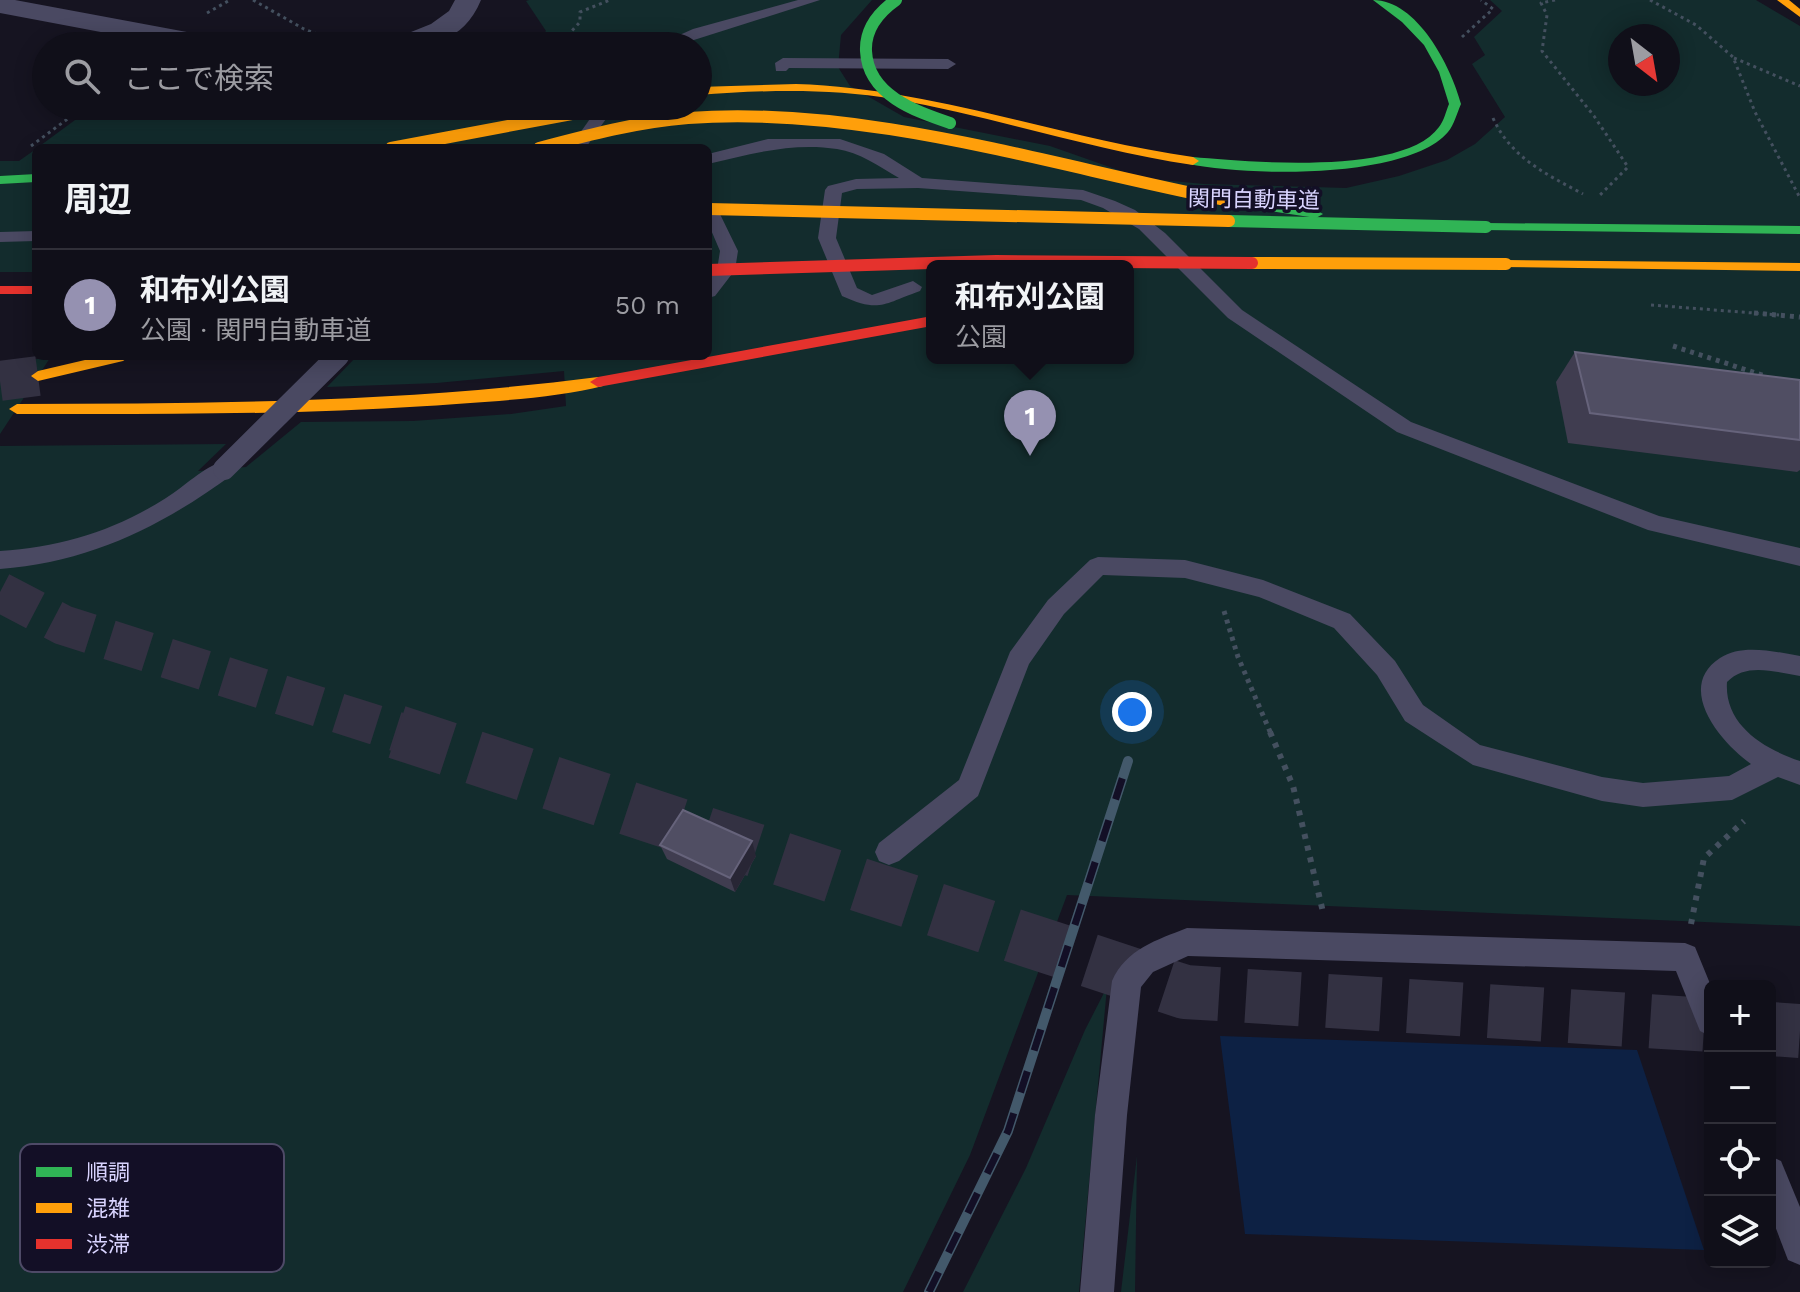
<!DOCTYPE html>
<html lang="ja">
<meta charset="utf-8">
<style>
body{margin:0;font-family:"Work Sans","Noto Sans JP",sans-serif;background:#1e1d26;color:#f1f3f6}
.controls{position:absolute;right:24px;bottom:24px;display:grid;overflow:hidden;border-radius:12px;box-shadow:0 4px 20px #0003}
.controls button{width:72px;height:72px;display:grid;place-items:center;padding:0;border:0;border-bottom:2px solid #302f38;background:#100f19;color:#f1f3f6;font:40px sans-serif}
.compass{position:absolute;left:1608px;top:24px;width:72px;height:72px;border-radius:50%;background:#100f19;box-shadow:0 4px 20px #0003;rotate:149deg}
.you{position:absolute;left:1132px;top:712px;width:28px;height:28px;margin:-20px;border:6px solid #fff;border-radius:50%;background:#1a73e8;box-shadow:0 0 0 12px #1a73e833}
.badge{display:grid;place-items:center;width:52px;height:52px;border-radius:50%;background:#9591b1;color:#fff;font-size:26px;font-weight:700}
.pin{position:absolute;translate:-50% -66px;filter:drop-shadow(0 2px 4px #0008)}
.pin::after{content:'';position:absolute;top:42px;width:28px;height:24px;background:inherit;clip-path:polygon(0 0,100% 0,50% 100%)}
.popup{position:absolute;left:926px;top:260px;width:208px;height:104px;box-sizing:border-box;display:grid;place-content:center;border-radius:12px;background:#100f19;filter:drop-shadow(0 2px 6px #0005);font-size:26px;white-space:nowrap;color:#9c9ca2}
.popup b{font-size:30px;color:#f1f3f6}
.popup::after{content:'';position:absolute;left:50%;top:100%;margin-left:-16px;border:16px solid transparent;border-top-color:#100f19}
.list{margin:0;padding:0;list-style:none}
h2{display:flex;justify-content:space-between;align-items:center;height:104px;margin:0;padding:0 32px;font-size:34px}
h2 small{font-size:26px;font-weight:400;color:#9c9ca2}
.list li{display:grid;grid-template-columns:52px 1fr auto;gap:24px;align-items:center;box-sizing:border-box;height:112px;padding:0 32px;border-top:2px solid #302f38}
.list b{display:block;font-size:30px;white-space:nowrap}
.list p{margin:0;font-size:26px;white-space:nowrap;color:#9c9ca2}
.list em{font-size:26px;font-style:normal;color:#9c9ca2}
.icon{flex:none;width:44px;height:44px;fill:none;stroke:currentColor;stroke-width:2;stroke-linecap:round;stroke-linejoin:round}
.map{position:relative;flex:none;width:1800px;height:1292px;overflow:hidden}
.search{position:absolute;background:#100f19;box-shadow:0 4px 20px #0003;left:32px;top:32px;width:680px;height:88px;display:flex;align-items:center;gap:20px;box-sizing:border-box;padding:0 28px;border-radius:44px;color:#9c9ca2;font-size:30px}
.panel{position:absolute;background:#100f19;box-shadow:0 4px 20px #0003;left:32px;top:144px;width:680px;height:216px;border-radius:12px}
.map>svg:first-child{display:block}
.green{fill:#132c2d;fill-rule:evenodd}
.water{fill:#0d2144}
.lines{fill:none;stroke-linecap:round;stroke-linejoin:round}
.highway-tunnel-far1{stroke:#333142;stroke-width:40;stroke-dasharray:40 20;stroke-linecap:butt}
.highway-tunnel{stroke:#333142;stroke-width:54;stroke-dasharray:54 27;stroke-linecap:butt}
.path-far2{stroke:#44505f;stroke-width:3;stroke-dasharray:3 4;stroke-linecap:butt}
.path-far1{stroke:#44505f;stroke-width:5;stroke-dasharray:4 5;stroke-linecap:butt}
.path{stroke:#44505f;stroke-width:6;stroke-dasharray:5 7;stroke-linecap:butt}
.lane{fill:#4a4962;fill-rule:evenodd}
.street{fill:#4a4962;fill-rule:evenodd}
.fast{fill:#30b455;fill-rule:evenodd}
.slow{fill:#ff9f0a;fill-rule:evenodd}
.jam{fill:#e5322d;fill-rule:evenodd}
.rail-casing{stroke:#43596b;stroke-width:10}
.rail{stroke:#130f26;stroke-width:7;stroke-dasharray:22;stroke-linecap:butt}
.lane-bridge{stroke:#4a4962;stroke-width:22}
.fast-bridge{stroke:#30b455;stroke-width:12}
.slow-bridge{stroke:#ff9f0a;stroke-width:12}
.jam-bridge{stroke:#e5322d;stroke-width:12}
.wall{fill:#403d50}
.shaded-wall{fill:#282635}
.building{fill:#504e63;stroke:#66637b;stroke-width:2}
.labels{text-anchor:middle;stroke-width:7;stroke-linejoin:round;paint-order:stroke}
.far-street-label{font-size:22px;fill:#d9d4ff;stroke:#130f26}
.key{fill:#130f26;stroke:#4e4a67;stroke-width:2}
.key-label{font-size:22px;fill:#d9d4ff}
</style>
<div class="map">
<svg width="1800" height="1292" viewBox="0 0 1800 1292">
<rect width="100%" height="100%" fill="#161421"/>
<g class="green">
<path d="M529,0H872L841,35L838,67L850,86L904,117L1050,146L1141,178L1204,184L1346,188L1399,176L1447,160L1475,144L1505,117L1472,64L1485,55L1474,37L1502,11L1490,0H1756L1800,26V926L1067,895L970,1155L903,1292H0V446L226,444L198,471L246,467L301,422L413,421L511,414L566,406L564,371L437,383L327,387L357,356H708V148H37L94,106H698V46H534L546,31L526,1ZM1620,36H1668V84H1620ZM932,266H1128V358H932Z"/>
<path d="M36,149V272H0V161H19Z"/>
<path d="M50,358L0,434V362Z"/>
<path d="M1107,987L1079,1292H963L1026,1168L1085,1030Z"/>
<path d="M1137,1156L1135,1292H1121Z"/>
</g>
<path class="water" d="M1220,1036L1637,1050L1704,1250L1245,1234Z"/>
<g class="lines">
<g class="highway-tunnel-far1">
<path d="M0,381L38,376"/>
<path d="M0,592L63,625L404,734"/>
</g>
<g class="highway-tunnel">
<path d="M397,732L1185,992L1710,1025"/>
<path d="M1770,1029L1800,1031"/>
</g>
<g class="path-far2">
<path d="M253,0L304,29L348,46"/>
<path d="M1555,0L1541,3L1547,15L1542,51L1594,116L1628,167L1600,195"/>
<path d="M1650,0L1696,25L1733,57L1755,112L1799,196"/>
<path d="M207,13L230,0"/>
<path d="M1462,37L1493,9L1481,0"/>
<path d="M558,46L580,22V12L610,0"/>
<path d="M1734,58L1800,86"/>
<path d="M1493,118C1511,158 1546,174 1583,194"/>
<path d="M31,146L85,106"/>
<path d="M1651,305L1779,315"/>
</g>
<g class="path-far1">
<path d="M1754,313L1800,317"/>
<path d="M1673,346L1765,376"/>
<path d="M1224,611L1238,657L1271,734"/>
</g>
<g class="path">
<path d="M1270,732L1293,786L1323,912"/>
<path d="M1691,924L1704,858L1744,821"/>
</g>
<g class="lane">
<path d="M798,0H820L675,46H655L693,29Z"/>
<path d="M783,58L948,59L956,64L948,69L789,68L786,71H776L775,63Z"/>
<path d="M599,106H615L587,146H575L573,143Z"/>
<path d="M768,139H840L884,154L922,178L1083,190L1115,201L1135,210L1165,233L1242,310L1411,422L1659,516L1800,548V566L1648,530L1397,432L1228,318L1139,229L1103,208L1081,200L918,188L857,189L842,193L836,238L857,288L872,295L913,281L922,287L920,291C883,304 880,313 842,296L818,238L825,190L828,186L856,179L899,178C880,167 859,152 837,149C793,142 750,154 708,164V154Z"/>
<path d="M708,203L717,208L738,251L735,270L715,296L708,298V281L717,270L720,251L708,223Z"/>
<path d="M36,231V241L0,242V232Z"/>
<path d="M224,461L232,463L235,469L232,475C160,527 90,562 0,569V551C61,547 114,531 166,498C184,487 203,467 224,461Z"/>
<path d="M1098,557L1185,560L1263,580L1350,614L1395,661L1423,705L1480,745L1602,777L1643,783L1729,776L1751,764C1722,744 1674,688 1720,658C1742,643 1776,652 1800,656V676C1775,672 1746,662 1727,682C1724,725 1764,749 1800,761V785L1778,777L1732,800L1643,807L1602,801L1473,765L1405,721L1377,675L1334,628L1259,597L1185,578L1103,575L1064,614L1029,664L978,796L899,861L889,865L879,861L875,852L879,843L959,780L1010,652L1048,600L1090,560Z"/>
<path d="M1187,928L1685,943L1695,947L1711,986L1710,1036L1700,1031L1676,971L1188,956L1153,972L1141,987L1127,1115L1114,1292H1080L1095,1115L1112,981C1126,949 1157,940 1187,928Z"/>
<path d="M1770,1156L1781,1161L1800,1207V1265L1788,1260L1770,1213Z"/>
</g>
<g class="street">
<path d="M0,0H15L219,38L229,40L233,46H175L0,13Z"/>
<path d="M455,0H481C463,44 428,46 387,46L391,40L431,24L449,11Z"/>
</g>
<g class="fast">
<path d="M1373,0C1417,0 1451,66 1461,104C1457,113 1454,125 1448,132C1407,180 1246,176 1189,164L1187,161L1193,157C1248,162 1404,176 1439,127C1444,121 1446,111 1449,104L1439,72L1424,45L1402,22Z"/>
<path d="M36,174V182L0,184V176Z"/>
<path d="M1224,196L1316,210L1323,214L1316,218L1219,203V197Z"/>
<path d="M1486,223L1800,226V234L1481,230V224Z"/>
</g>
<g class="slow">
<path d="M1777,0H1789L1800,9V17Z"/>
<path d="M796,84C932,88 1059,138 1193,157L1199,161L1193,165C1092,150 995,117 894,99C829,88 763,90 698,95V87Z"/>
<path d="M1506,260L1800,263V271L1501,267V261Z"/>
<path d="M102,356H130L123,361L38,381L31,376L38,371Z"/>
<path d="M598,377L603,378V386C553,399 480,402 427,406C290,415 154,414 17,414L9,409L17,404C212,404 405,402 598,377Z"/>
</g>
<g class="jam">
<rect x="0" y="286" width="36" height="8"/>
<path d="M932,316V326L598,387L590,382L598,377Z"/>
</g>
<defs>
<path id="rail" d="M929,1292L1008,1131L1128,761"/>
</defs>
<use href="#rail" class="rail-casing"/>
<use href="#rail" class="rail"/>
<path class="lane-bridge" d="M224,469L338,356"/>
<g class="fast-bridge">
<path d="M896,0C879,12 865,29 866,51C868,95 915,111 950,123"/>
<path d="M1229,221L1486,227"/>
</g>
<g class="slow-bridge">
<path d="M391,148L577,113"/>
<path d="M539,148C588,135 637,122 688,118C864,105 1049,165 1221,199"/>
<path d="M708,209L1229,221"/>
<path d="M1252,263L1506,264"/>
</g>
<path class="jam-bridge" d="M708,270L996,261L1252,263"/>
</g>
<g class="wall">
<path d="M1575,352L1800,380V470L1797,472L1568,443L1556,382Z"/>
<path d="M660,845L756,856L735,892L667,859Z"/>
</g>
<path class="shaded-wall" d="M752,841L756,856L735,892L730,878Z"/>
<g class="building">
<path d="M1575,352L1800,380V440L1590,413Z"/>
<path d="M683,810L752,841L730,878L660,845Z"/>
</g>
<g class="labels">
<g class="far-street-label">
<text transform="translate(1254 199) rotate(1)" y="8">関門自動車道</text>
</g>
</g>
<rect x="20" y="1144" width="264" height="128" rx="12" class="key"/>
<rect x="36" y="1167" width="36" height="10" fill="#30b455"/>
<rect x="36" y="1203" width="36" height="10" fill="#ff9f0a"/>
<rect x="36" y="1239" width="36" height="10" fill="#e5322d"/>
<g class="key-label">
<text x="86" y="1180">順調</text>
<text x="86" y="1216">混雑</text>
<text x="86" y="1252">渋滞</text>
</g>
</svg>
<div class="controls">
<button>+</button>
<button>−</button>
<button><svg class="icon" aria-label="locate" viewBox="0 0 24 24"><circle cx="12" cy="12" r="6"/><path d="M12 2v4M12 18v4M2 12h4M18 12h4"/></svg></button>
<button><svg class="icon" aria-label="layers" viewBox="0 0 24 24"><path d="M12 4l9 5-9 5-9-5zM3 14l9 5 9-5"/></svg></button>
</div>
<svg class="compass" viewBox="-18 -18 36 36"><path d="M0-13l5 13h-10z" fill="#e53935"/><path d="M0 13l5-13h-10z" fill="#9c9ca2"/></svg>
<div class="you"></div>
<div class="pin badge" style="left:1030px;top:456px">1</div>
<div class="popup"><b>和布刈公園</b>公園</div>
<div class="search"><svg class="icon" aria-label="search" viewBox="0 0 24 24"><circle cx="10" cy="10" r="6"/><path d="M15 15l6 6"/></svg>ここで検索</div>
<section class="panel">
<h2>周辺<small></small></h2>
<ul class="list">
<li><span class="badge">1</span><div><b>和布刈公園</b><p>公園 · 関門自動車道</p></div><em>50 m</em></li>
</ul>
</section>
</div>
